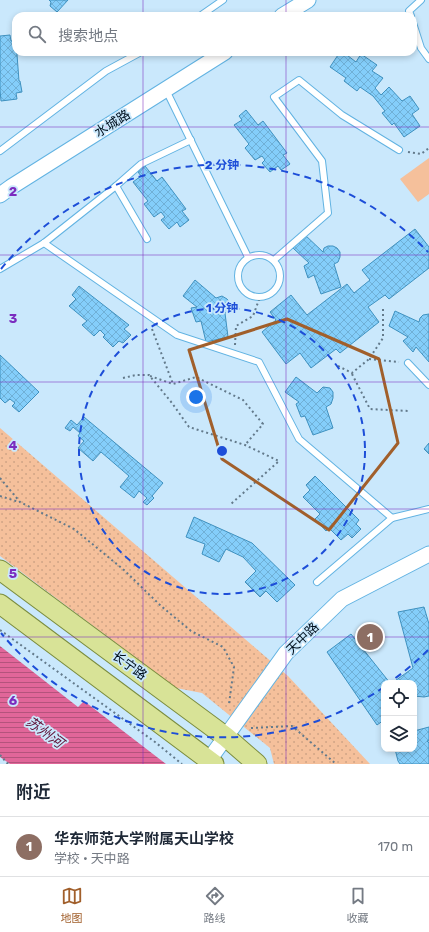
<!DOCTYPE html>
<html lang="zh">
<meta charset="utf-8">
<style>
body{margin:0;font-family:Rubik,"Noto Sans SC",sans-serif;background:#f2f2f3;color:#1f2937}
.controls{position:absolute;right:12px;bottom:12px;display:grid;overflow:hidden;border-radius:8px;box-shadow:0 2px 6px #0003}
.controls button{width:36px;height:36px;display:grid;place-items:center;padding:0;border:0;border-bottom:1px solid #e0e1e3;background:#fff;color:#1f2937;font:20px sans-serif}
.you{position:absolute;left:196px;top:397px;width:14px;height:14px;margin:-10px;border:3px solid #fff;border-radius:50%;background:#1a73e8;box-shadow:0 0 0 6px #1a73e833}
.badge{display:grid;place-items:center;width:26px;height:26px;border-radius:50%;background:#a15f2b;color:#fff;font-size:13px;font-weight:700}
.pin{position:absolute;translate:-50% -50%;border:2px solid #fff;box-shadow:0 1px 4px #0006}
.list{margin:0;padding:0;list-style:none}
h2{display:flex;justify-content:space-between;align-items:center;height:52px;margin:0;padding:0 16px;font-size:17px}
h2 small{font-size:13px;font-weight:400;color:#747a83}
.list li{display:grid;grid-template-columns:26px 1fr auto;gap:12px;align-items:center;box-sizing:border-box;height:60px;padding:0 16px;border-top:1px solid #e0e1e3}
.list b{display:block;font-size:15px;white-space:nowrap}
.list p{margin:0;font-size:13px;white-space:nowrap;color:#747a83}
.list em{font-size:13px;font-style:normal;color:#747a83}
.icon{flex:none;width:22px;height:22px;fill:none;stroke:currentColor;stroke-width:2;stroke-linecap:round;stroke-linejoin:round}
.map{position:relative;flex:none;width:429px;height:764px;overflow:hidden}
.search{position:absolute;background:#fff;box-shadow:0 2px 6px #0003;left:12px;right:12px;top:12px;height:44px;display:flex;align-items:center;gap:10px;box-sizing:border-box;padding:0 14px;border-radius:12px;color:#747a83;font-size:15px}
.sheet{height:112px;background:#fff}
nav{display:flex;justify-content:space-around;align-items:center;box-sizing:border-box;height:56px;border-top:1px solid #e0e1e3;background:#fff;font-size:11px;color:#747a83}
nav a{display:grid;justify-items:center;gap:2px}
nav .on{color:#a15f2b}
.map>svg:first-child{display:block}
.green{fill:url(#green-dots)}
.pitch{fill:#f5c09b}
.water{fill:url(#water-rules)}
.building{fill:url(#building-cross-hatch);stroke:#3f91bf}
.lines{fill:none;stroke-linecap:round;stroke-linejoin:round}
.service-casing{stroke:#62b3e2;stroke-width:8}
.tertiary-casing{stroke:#62b3e2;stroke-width:17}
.primary-casing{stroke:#7c8d3f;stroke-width:21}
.path{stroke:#637a8b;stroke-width:2;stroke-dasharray:2 3;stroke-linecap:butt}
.service{stroke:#fff;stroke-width:6}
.tertiary{stroke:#fff;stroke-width:15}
.primary{stroke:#d8e397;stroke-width:19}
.marked{fill:none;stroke:#a15f2b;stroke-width:3;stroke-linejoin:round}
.grid{fill:none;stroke:#7b2cbf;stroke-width:1;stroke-opacity:0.55}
.ring{fill:none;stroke:#1d4ed8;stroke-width:2;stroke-dasharray:7 5}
.labels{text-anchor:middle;stroke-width:3.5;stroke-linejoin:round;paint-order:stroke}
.street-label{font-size:13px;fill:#00101e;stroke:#cae8fc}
.water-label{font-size:14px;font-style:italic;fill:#611338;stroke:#cae8fc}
.grid-label{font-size:13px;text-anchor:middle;font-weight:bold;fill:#7b2cbf;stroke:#cae8fc;stroke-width:3.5;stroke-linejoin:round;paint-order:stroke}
.centre{fill:#1d4ed8;stroke:#cae8fc;stroke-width:2}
.ring-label{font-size:12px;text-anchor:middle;font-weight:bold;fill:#1d4ed8;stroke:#cae8fc;stroke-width:3.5;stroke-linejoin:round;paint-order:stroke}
</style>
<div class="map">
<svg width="429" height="764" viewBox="0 0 429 764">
<defs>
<pattern id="green-dots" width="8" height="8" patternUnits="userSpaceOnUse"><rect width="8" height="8" fill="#f5c09b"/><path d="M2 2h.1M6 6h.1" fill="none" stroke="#d0a485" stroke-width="1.8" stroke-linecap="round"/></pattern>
<pattern id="water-rules" width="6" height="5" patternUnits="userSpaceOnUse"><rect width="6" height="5" fill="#e16699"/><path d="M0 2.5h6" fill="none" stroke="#b4537c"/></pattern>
<pattern id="building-cross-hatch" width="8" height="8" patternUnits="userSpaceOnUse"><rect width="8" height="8" fill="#84cefa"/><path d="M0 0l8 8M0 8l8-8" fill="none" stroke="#70b0d6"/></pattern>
</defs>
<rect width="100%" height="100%" fill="#cae8fc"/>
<path class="green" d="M0,428L288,676L370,764H274L270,748L202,693L176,688L0,556Z"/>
<path class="pitch" d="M429,158V194L418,202L400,179Z"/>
<path class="water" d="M0,646L78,707L84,701L166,764H10L0,757Z"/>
<g class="building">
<path d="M49,0H68L57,12L50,6L51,2Z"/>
<path d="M10,35L11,41H16L19,81H20L22,92L16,93L17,99L1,101L0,90V36Z"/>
<path d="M340,52H343L356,62L361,54L377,65L372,71L383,78L375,88L381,95L389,87L402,101L410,96L419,109L412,114L420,126L404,137L394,123L392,125L382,113L385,111L373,96L360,87L357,91L344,81L346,78L330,67Z"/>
<path d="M246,110L258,125L263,121L287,153L283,155L290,164L281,170L278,166L270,172L262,163L265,160L262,156L255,160L245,148L249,144L234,125L242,120L239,116Z"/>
<path d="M145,166L157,181L162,177L186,209L182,211L189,220L180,227L177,222L169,229L161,220L165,217L161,212L154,217L144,204L148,201L133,182L141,176L138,172Z"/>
<path d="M415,229L429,247V268L389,299L385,295L368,307L379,322L340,353L336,349L311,368L300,353L286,364L262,332L276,320L270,312L291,295L307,315L347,284L354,293L370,280L362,270Z"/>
<path d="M304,234L323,252L324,248L328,246H333L337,248L340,252V257L338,262L334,264L341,287L321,294L314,275L308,278L304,266L309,263L293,248Z"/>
<path d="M195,280L216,298L222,296L227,299L230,303L229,309L225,313L228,337L206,342L201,321L196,322L191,308L197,307L183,296Z"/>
<path d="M79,286L129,325L124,329L131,335L123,343L119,341L113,347L103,337L105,335L100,330L94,336L82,325L87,321L69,306L76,299L72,295Z"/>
<path d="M395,311L419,322L420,318L423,315L429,314V362L416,347L413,352L403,341L408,337L389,326Z"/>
<path d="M0,355L39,392L19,412L12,406L15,403L10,399L5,403L0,398Z"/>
<path d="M296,377L317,393L323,387L330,388L333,392V398L331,404L326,407L333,428L313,435L305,416L301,417L296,404L299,402L285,392Z"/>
<path d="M84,417L163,483L152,496L154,498L147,505L143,502L147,498L139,491L134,498L120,487L129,476L101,452L93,461L78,448L84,441L78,436L80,433L73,427L70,431L65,428L71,420L77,425Z"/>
<path d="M429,443V454L424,449Z"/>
<path d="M315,476L359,520L356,524L361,529L352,538L348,534L341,540L329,528L326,531L315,519L320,514L303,497L310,490L306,485Z"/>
<path d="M194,517L252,543L295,585L277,602L266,591L260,597L245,582L256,571L243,557L226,549L219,562L202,554L205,544L186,537Z"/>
<path d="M424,607L429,624V696L424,697L414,696V683H392L413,668L398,612Z"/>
<path d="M351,634L390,683H384V720L377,725L327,652Z"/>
<path d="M429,727V741H427L429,743V764H400L398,761L395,749H414V731Z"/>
</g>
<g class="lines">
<defs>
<g id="service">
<path d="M200,16L223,0"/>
<path d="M411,16L409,11L421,0"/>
<path d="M413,23L421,48L429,59"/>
<path d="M166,90L248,257"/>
<path d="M0,151L106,71L141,52"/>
<path d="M116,186L147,239"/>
<path d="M44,243L177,335L259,362L299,439L392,518"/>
<circle cx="259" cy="276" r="21"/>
<path d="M274,260L328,213L322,161L274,97L299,80L342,115L399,150"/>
<path d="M0,269L44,243L116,186L141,164L191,140"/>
<path d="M408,363L429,385"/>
<path d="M317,582L392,518L429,509"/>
</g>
<g id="tertiary">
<path d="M282,16L308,0"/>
<path d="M0,195L11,187L225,52"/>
<path d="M209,760L286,653L342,599L429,554"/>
</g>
<g id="primary">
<path d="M0,570L226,737L257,764"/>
<path d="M0,604L214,764"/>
</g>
</defs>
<use href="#service" class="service-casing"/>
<use href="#tertiary" class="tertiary-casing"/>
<use href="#primary" class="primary-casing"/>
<g class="path">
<path d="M408,152L421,154L429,148"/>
<path d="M152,329L173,384"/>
<path d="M235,345L236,326L253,316L260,297"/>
<path d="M369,359L399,362"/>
<path d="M338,366L352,373L369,359L383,338V306"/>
<path d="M352,374L370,409L409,411"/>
<path d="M150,376L173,384L196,377L243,400L263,424L245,445"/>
<path d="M123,378L136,375H149L172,403L189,427L245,445L279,461L231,504"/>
<path d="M0,478L20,502L74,529L124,570L161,606L191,631L223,647L234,667L229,704"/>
<path d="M0,496L19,502"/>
<path d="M0,630L155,742L182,764"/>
<path d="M251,728L292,726L336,764"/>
<path d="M0,755L8,764"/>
</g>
<use href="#service" class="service"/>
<use href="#tertiary" class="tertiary"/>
<use href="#primary" class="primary"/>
</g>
<path class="marked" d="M287,319L379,359L398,443L329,530L222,459L189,350Z"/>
<path class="grid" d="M143,0V16M286,0V16M143,52V764M286,52V764M0,127H429M0,255H429M0,382H429M0,509H429M0,637H429"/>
<g class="ring">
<circle cx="222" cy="451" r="143"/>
<path d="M428 650A286 286 0 0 1 390 682M384 687A286 286 0 0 1 1 633M1 269A286 286 0 0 1 428 252"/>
</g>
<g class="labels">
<g class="street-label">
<text transform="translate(112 123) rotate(-32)" y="5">水城路</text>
<text transform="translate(302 638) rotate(-44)" y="5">天中路</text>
<text transform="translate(130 665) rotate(36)" y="5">长宁路</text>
</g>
<g class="water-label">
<text transform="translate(45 732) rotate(36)" y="5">苏州河</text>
</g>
</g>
<g class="grid-label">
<text x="13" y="196">2</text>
<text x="13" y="323">3</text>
<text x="13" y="450">4</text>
<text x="13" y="578">5</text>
<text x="13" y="705">6</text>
</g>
<circle cx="222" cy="451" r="6" class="centre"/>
<g class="ring-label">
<text x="222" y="169">2 分钟</text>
<text x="222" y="312">1 分钟</text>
</g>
</svg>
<div class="controls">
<button><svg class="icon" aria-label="locate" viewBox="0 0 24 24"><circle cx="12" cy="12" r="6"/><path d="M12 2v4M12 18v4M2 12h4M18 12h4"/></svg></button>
<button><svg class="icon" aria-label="layers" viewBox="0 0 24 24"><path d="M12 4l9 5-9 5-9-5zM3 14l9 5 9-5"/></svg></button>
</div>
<div class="you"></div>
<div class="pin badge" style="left:370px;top:637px;background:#8d6e63">1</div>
<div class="search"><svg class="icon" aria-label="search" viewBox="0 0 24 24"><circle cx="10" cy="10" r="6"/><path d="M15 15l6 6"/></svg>搜索地点</div>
</div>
<section class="sheet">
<h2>附近<small></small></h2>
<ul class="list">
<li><span class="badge" style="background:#8d6e63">1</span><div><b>华东师范大学附属天山学校</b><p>学校 · 天中路</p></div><em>170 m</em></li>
</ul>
</section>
<nav>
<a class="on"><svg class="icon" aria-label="map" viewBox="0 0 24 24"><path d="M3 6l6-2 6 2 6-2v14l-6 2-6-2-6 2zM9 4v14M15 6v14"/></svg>地图</a>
<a><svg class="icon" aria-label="directions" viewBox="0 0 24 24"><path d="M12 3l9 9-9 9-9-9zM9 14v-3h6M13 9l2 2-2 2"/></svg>路线</a>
<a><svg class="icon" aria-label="saved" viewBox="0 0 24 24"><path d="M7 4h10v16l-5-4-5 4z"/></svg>收藏</a>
</nav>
